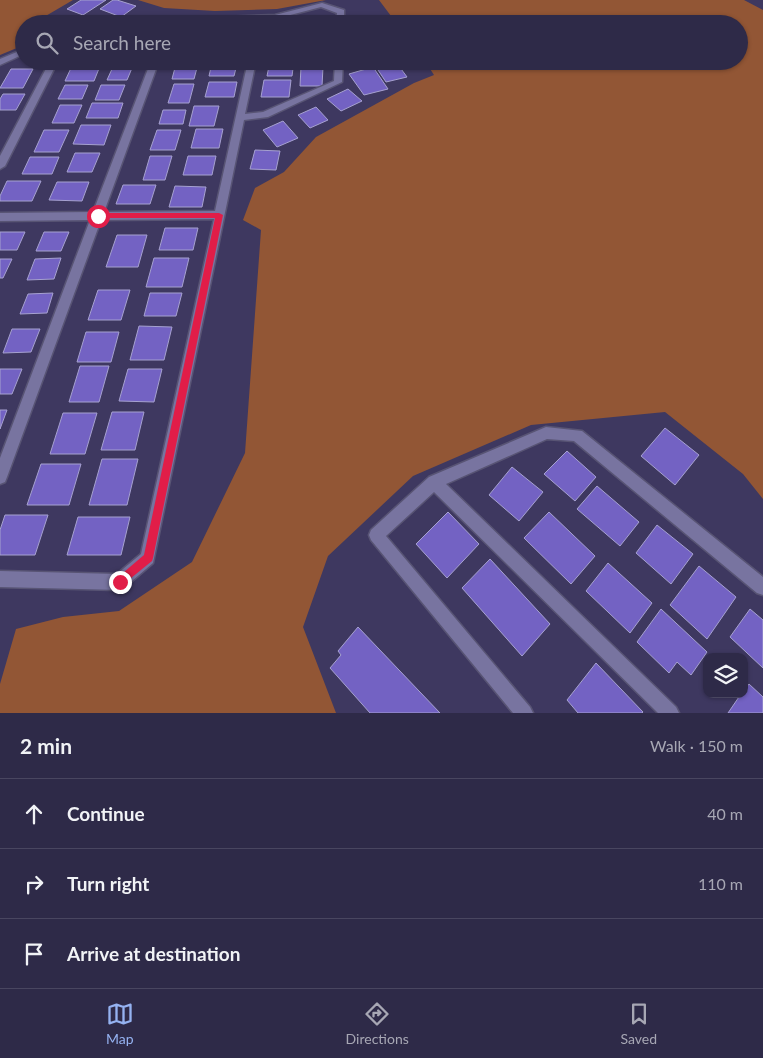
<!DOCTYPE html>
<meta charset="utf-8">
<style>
body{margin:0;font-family:Lato,sans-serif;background:#36324f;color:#f1f3f6}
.controls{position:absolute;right:15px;bottom:15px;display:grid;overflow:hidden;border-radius:10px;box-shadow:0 1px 4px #0004}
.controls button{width:45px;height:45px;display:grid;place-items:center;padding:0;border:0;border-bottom:1px solid #494660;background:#2e2a48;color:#f1f3f6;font:25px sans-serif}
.stop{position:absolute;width:15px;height:15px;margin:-11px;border:4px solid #e11d48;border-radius:50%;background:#fff}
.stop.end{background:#e11d48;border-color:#fff;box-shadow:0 1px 5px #0008}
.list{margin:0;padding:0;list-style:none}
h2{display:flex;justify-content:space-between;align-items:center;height:65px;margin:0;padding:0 20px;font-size:21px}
h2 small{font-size:16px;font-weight:400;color:#a7a7b4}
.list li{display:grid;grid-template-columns:32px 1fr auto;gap:15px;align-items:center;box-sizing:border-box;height:70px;padding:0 20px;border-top:1px solid #494660}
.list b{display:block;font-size:19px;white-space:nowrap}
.list em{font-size:16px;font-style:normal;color:#a7a7b4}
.icon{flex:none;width:28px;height:28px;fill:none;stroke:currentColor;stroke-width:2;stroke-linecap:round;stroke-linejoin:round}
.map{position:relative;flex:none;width:763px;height:713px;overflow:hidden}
.search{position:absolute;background:#2e2a48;box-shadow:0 1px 4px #0004;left:15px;right:15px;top:15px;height:55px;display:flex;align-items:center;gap:12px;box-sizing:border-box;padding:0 18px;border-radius:28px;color:#a7a7b4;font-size:19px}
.sheet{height:275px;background:#2e2a48}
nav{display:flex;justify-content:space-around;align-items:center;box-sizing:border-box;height:70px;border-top:1px solid #494660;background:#2e2a48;font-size:14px;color:#a7a7b4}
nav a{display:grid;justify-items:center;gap:2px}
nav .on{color:#95b2f1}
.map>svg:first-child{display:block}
.green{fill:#925635}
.building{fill:#7362c3;stroke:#a6a1d0}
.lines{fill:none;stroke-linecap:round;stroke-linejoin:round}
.minor-casing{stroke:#585474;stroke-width:3}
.minor{fill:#7874a0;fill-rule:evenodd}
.route{fill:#e11d48}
</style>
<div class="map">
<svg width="763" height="713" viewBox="0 0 763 713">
<rect width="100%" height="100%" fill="#3e3860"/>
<g class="green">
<path d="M0,0H73L32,24H24V45L0,55Z"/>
<path d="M138,0H326L277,9L215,11L164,8Z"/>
<path d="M379,0H744L763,10V499L743,474L665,412L531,425L413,476L328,556L303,627L336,713H0V684L16,629L63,617L119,611L192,562L245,453L261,230L243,220L255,188L284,172L316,137L414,83L434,75L425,61H739V24H397Z"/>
</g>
<g class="building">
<path d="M81,0H106L83,15L67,9Z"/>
<path d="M113,0H117L136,6L121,17L100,9Z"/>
<path d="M55,17L72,23L45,24Z"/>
<path d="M308,17L331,18L330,24H307Z"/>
<path d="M270,61H294L292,76H267Z"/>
<path d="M301,61H328V64L300,63Z"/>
<path d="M396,62L407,77L386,82L376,67Z"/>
<path d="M212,63L237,64L234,76H209Z"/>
<path d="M176,64H198L194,79H172Z"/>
<path d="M72,66H100L94,81H65Z"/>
<path d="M301,67H323L322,86H300Z"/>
<path d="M373,67L388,89L364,95L349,74Z"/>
<path d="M132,68L127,80H107L112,69Z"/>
<path d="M11,69H33L23,88H0Z"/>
<path d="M264,80H291L289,97H261Z"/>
<path d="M209,82H237L234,97H205Z"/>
<path d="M174,84H194L189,103H168Z"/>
<path d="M65,85H88L82,99H58Z"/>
<path d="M101,85H125L119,100H95Z"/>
<path d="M348,89L362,101L341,111L327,99Z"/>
<path d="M3,94H25L16,110H0V99Z"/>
<path d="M92,103H123L118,118H86Z"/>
<path d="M60,105H82L74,123H52Z"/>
<path d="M194,106H219L214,126H189Z"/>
<path d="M316,107L328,120L310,128L298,115Z"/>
<path d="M163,110H186L183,124H159Z"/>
<path d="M283,121L298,138L277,147L263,130Z"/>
<path d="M81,125H111L104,145L73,144Z"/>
<path d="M196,129H223L219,148H191Z"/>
<path d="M44,130H69L59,152H34Z"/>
<path d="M157,130H181L175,150H150Z"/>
<path d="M255,150L280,151L276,170L250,169Z"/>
<path d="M75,153H100L92,172H67Z"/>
<path d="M150,156H172L165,180H143Z"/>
<path d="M188,156H216L212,175H183Z"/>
<path d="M30,157H59L52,174H22Z"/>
<path d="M7,181H41L32,201H0V196Z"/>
<path d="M57,182H89L82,201L49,200Z"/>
<path d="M123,185H156L150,204H116Z"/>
<path d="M175,186L206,187L202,207H169Z"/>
<path d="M165,228H198L193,250H159Z"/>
<path d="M0,232H25L17,250H0Z"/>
<path d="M44,232H69L61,251H36Z"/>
<path d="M117,235H147L138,267H106Z"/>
<path d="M61,258L54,279L27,280L35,259Z"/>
<path d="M154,258H189L182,287H146Z"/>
<path d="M0,259H12L3,278H0Z"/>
<path d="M98,290H130L121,320H88Z"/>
<path d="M53,293L47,313L20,314L28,294Z"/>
<path d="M150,293H182L176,316H144Z"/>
<path d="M139,326L172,327L164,360H130Z"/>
<path d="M12,329H40L31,352L3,353Z"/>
<path d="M86,332H119L111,362H77Z"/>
<path d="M80,366H109L99,402H69Z"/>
<path d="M0,369H22L12,394H0Z"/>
<path d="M128,369H162L154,402L119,401Z"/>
<path d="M0,410H7L0,429Z"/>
<path d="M112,412H144L135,450H101Z"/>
<path d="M63,413H97L85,454H50Z"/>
<path d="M665,428L699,455L675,485L641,456Z"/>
<path d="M567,451L596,477L575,501L544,474Z"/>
<path d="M102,459H138L127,505H89Z"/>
<path d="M41,464H81L69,505H27Z"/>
<path d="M512,467L543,492L519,521L489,495Z"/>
<path d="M597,486L639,522L620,546L577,509Z"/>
<path d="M448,512L479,544L447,578L416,544Z"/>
<path d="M549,512L595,556L571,584L524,538Z"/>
<path d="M5,515H48L35,555H0V530Z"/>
<path d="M78,517H130L121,555H67Z"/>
<path d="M657,525L693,554L671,584L636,553Z"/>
<path d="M490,559L550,624L522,656L462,588Z"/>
<path d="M608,563L652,603L630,633L586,591Z"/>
<path d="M699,566L736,597L707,639L670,605Z"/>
<path d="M661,609L707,652L691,675L677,662L669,673L637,642Z"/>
<path d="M750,609L763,620V668L730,637Z"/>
<path d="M358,627L440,713H370L330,668L341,655L338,651Z"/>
<path d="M596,663L643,712L642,713H578L567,700Z"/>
<path d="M749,684L763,697V713H728L741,694H744V690Z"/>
</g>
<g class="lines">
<defs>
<g id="minor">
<path d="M322,3L344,10V24H336L337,13L321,7L275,19H264L263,24H255L256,20L169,23L79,24L89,19H169L275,15Z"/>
<path d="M24,49V54L0,65V59Z"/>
<path d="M50,61H58L5,166L0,169V156Z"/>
<path d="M151,61H159L104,212L215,211L248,61H256L245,114L263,112L334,81L335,61H343L342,82L268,117L244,120L153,563L125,587L120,590L0,587V571L117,574L141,554L214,219L101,220L7,477L5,482L0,484V458L90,220L0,221V213L93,212Z"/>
<path d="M546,427L582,431L763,577V595L757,593L574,441L547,439L446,484L676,707L679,713H658L434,492L386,536L530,707L533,713H513L371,540L369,535L371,530L429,477Z"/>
</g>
</defs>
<use href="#minor" class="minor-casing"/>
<use href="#minor" class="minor"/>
</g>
<path class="route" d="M98,213H219L223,215L153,558L152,561L120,587L115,582L117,578L144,555L215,218H98L95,216Z"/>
</svg>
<div class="controls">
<button><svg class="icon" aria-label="layers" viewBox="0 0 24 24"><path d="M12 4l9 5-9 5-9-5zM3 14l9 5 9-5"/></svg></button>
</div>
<div class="stop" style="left:98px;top:216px"></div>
<div class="stop end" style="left:120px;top:582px"></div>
<div class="search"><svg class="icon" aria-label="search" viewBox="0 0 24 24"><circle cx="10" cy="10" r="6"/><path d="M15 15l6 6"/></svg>Search here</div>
</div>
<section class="sheet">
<h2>2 min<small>Walk · 150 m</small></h2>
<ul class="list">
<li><svg class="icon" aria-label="ahead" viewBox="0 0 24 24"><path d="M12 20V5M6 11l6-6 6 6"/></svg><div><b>Continue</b></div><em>40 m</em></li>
<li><svg class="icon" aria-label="right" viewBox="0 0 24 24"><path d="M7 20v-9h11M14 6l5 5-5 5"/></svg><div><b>Turn right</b></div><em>110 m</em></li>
<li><svg class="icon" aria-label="arrive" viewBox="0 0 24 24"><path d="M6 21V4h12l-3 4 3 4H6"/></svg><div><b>Arrive at destination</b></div></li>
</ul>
</section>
<nav>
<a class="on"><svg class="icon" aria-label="map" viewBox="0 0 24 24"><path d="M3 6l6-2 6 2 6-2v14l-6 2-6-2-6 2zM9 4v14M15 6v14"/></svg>Map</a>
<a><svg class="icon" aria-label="directions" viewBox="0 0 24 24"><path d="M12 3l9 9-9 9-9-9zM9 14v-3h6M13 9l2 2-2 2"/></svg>Directions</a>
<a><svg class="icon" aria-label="saved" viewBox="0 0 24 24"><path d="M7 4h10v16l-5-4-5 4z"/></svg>Saved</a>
</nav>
